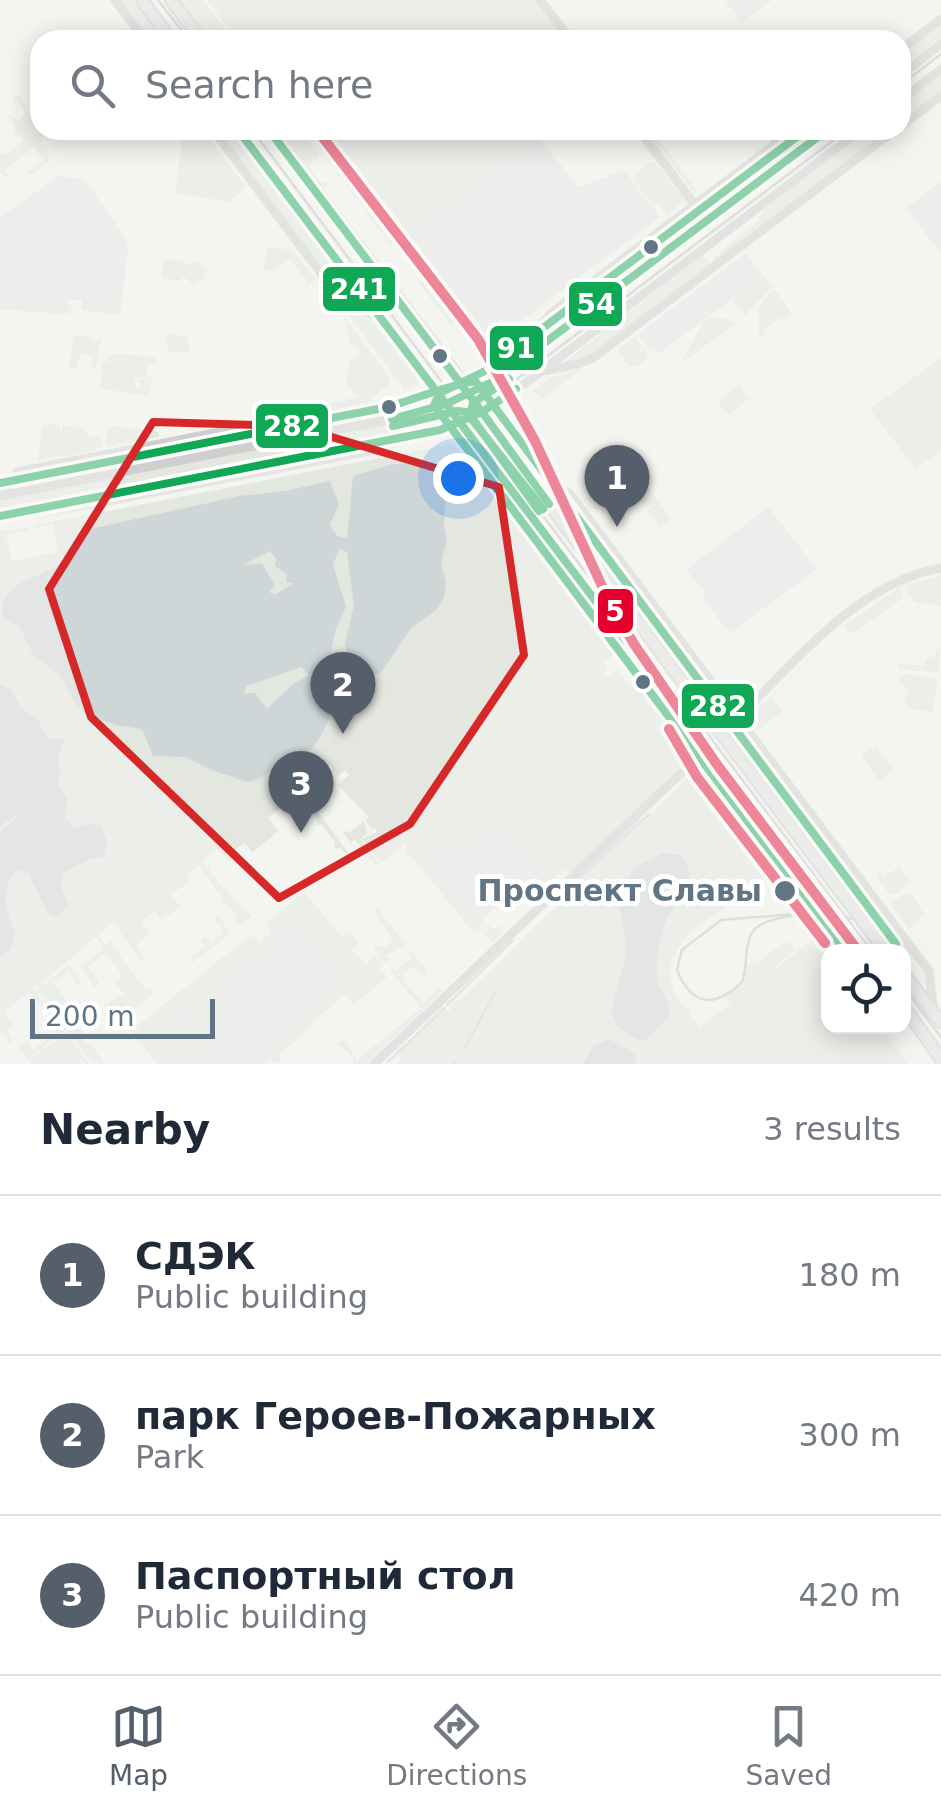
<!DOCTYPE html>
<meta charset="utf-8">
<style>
body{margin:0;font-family:"DejaVu Sans",sans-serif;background:#f2f2f3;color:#1f2937}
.controls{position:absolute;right:30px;bottom:30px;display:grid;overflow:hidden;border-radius:20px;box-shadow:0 5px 25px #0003}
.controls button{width:90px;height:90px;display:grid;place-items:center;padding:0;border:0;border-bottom:2px solid #e0e1e3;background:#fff;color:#1f2937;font:50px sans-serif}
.scale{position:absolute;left:30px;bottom:25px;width:185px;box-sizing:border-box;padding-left:10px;border:5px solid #617584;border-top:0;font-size:28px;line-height:35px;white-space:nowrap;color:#617584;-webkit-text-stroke:8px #fff;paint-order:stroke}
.you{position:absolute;left:458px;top:478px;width:35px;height:35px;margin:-25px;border:8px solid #fff;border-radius:50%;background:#1a73e8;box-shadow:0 0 0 15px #1a73e833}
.badge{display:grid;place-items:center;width:65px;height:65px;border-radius:50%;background:#545f6b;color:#fff;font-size:32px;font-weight:700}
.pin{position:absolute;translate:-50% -82px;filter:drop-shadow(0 2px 5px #0008)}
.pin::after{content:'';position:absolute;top:52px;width:35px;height:30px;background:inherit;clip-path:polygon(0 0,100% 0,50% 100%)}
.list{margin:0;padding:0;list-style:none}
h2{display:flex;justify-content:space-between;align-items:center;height:130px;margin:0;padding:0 40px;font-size:42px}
h2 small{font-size:32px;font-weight:400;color:#747a83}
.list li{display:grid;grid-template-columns:65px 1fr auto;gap:30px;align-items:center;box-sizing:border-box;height:160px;padding:0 40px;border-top:2px solid #e0e1e3}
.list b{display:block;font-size:38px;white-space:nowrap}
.list p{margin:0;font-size:32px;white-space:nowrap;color:#747a83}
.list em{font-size:32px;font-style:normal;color:#747a83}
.icon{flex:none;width:55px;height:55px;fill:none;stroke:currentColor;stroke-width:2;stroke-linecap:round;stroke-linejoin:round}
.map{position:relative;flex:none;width:941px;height:1064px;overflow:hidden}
.search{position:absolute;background:#fff;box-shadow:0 5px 25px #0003;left:30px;right:30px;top:30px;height:110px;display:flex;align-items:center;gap:25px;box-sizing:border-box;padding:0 35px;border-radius:30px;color:#747a83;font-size:38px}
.sheet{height:610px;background:#fff}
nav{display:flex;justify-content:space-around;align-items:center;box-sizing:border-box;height:140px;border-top:2px solid #e0e1e3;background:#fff;font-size:28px;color:#747a83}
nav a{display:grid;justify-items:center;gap:5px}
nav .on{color:#545f6b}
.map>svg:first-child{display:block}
.built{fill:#e4e5e4}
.green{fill:#e3e7df}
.water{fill:#ced6d8;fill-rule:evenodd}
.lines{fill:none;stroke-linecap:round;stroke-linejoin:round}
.stream{stroke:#ced6d8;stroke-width:2.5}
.major-casing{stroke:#cfd0d0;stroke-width:15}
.minor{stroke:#cfcfd0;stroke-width:9}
.major{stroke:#e1e2e2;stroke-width:10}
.tram{stroke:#c4c4c5;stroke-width:2.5}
.bus-1-casing{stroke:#fff;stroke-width:15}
.bus-2-casing{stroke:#fff;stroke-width:15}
.bus-3-casing{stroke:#fff;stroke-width:15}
.bus-4-casing{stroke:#fff;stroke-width:15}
.bus-1{stroke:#10a855;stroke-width:8}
.bus-2{stroke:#10a855;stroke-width:8}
.bus-3{stroke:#10a855;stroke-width:8}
.bus-4{stroke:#10a855;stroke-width:8}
.metro-1-casing{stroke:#fff;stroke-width:18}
.metro-1{stroke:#e4002b;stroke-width:10}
.marked{fill:none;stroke:#d62828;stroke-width:8;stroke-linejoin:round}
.bus-dot{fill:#617584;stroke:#fff;stroke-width:4}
.labels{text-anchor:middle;stroke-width:10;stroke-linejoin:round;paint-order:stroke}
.stop-label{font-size:30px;font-weight:bold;fill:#617584;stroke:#fff;text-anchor:end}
.line-badge{stroke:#fff;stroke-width:4}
.badge-label{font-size:28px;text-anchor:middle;font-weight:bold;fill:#fff}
</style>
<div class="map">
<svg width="941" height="1064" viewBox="0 0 941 1064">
<rect width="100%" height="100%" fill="#f4f4f1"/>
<g class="built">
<path d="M725,0H772L742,23Z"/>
<path d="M535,134L579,187L624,170L660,217L509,330L501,320L479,338L402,237Z"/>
<path d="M59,176L85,180L124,236L128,248L120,315L82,310V300H68L73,312L60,314L0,309V217Z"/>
<path d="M941,182V254L906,208Z"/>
<path d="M746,253L763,276L658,354L654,348L650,350L638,334Z"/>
<path d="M768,507L817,569L730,633L705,602L704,590L686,570Z"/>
<path d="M500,804L562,870L544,889L516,888L483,919L485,923L480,928L422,856L450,831Z"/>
<path d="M305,892L370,973L263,1064H157L131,1031L252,935L259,943L272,933L266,923Z"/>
</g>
<g class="green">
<path d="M120,0H133L163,40H150Z"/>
<path d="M179,0H203L233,40H209Z"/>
<path d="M207,0H534L565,40H237Z"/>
<path d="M941,23V38L901,68V53Z"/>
<path d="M941,75V91L901,121V106Z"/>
<path d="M16,95L20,96L30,115L40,107V102V130H44L43,145L48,146V162L32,175L27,172L44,160L34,147L5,170L11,180L0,173V153H8L24,140L14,131L15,125L0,103L9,115L19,121L26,112L17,100L12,101Z"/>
<path d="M190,130H203L246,187L229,202L175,193L182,140Z"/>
<path d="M218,130H231L360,301V306L349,303Z"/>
<path d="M277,130H301L320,156L308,166L320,182L326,183L327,187L321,188Z"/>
<path d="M305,130H545L391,245Z"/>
<path d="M799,130H819L689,228L682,219Z"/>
<path d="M869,130H889L715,261L713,259L759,220L758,218L771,203Z"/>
<path d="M654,133L698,192L695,194L650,137Z"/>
<path d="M655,162L685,200L667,215L659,203L653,206L632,177L648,163Z"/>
<path d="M678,222L681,226L641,257L642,260L629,274L544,335L542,329L552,317Z"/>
<path d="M267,247L293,250L316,280L306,286V280L290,259L273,271H264Z"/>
<path d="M703,255L710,264L589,356L563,363Z"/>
<path d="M164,259L184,261L186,265L197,262L206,268L204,278L193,284L183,276L181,281L162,278Z"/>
<path d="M431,276L463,317L451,325L419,283Z"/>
<path d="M764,276L773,286L771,289L745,315L733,300Z"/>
<path d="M774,288L791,313L784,320L781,317L763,330L766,334L762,337L759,333V307Z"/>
<path d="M344,309L373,322L419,383L404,389Z"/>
<path d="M711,316L738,322L680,364L703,323Z"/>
<path d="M344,317L390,378L389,384L365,405L360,400L364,406L309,418L291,413L357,397L346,383L350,361L356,359L360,352L356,346L350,344Z"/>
<path d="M102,329L96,368L91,367L92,355L81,353L76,369L69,368L72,349L77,347H72L74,335L94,338L93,343L99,339Z"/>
<path d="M640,333L636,339L641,346L638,349L640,352L644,350L647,354L654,350L637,367L629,366L617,350Z"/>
<path d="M170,334L187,337L190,353L167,351L168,342L164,339Z"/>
<path d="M117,353L156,358V364H148L146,374L153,380L134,377L136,389H140L139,379L153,381L147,395L106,390L101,387V374H111L101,372L103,361L110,362L106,358Z"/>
<path d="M941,358V449L934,456L927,454L933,457L915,468L870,409Z"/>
<path d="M580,370L543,399L533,391L550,378Z"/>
<path d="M739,385L749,399L728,415L718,402Z"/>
<path d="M423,417L437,425L0,511V501Z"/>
<path d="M290,422L300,429L16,486L13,484L22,475Z"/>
<path d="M46,424L60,425L62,436V425L76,427L75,436L77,427L83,428L89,436L102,437V446L97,450L38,461L42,428Z"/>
<path d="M111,426L159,432V437L107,447V428Z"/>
<path d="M524,430L529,432L568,486L530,464L507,434Z"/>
<path d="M458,443L468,449L620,645L622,649L604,662L608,668L603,673L606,678L618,670L631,687L639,681L672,715L697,748L693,752H683L690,759L571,872L564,870L558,876L554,866L549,867L496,814L455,853L441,839L423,856L480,928L486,931L488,924L493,930L499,925L504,932L493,942L480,929L474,933L421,868L417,870L419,865L410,854L405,855L407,842L381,863L362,839L377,832L376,828L372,829L365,820L369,817C357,803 348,797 338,785L349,775L345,770L338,776L330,765L312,780L316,787L312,786L304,793L363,873L341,848L334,849L335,842L321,824L316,826L318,820L292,786L284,793L285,804L268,818L278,831L252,853L245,843L231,852L234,857L223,866L227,859L217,848L203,861L207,867L212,865L209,870L223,888L229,886L226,891L252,917L238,926L234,921L237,917L226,903L220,904L224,900L199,865L188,874V882L171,895L180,906L162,920L155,911L143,920V925L151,933L136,946L146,958L141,962L113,921L98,935L105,945L113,940V949L120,948L118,953L132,972L137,970L134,975L146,989H152L153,995L114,1024L111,1020L115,1016L112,1012L106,1014L104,1004L124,995L116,983L123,976L105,953L88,967L100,982L94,987L81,966L104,948L95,937L38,987L34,985V990L66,1029L28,1059L19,1047L27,1041L34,1049L60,1029L30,992L4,1012L14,1025L7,1030L13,1041L5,1044L8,1040L0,1029V532L28,527L29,531L6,534L12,561L58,552L53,524L35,528V525Z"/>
<path d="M382,448L383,453L362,457L33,520L78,508Z"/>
<path d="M640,476L671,519L659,527L647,511L657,503L646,509L629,484Z"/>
<path d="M539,478L567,495L703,676L697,680L667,640L664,642L649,629Z"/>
<path d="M941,575V606L915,602L903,586Z"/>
<path d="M900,587L903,598L852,634L845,625Z"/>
<path d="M937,647L941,648L938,672L899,670V663L923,666L928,657H935Z"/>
<path d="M905,674L938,678L932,712L909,708L904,701L909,693L898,678Z"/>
<path d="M771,696L783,711L758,731L749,718Z"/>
<path d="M876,747L894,769L879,781L861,754Z"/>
<path d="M708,764L785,864L692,931C666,957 662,981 686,1010L693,1005L688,1013L700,1027L731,1003L725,998L742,982L747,965L757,963L784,942L789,943L794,950L761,980L814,938L828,958V1026L881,1027L908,1064H396L402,1057L395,1055L396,1050L405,1045L442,1006L449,1012L451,1008L445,1005L450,1000L458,1002L571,892L566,886L574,879L581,883L576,877L637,818L644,821L688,777Z"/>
<path d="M364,821L367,834L360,839L380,864L375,865L355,839L351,842L373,870L343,833L346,831L349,833Z"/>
<path d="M900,866L910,882L896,894H889L876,876L880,873L884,878Z"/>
<path d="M553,879L556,884L540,899L507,897L517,888L544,889Z"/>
<path d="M305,892L341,938L350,932L359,943L351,950L355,953L360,945L356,953L365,964L376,956L383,964L379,968L387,978L354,1004L345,994L311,1021V1028L280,1053L281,1061L274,1064L268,1055L273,1043L343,987L342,965H330L329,960L333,958L343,963L353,959L346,951L339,956L329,957L341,951L325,939L329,943L325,946L332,948L333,945L337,951L329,954L327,965L320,963L318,955L323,948L315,938L321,937L313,932V935L302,923L294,929V917L301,911L306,914L311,929L308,910L300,906L293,915L276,924C272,934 271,945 260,951V947L253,946L251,954L263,952L259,957L251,956L244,941L252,935L259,943L272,933L266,923L272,928L275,925L271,919Z"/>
<path d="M905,893L912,894L924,914L909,930L891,904Z"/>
<path d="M375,906L406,944L386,956L389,960L384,963L373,949L378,946L385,948L393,939L377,917Z"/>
<path d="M219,915L230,934L192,963L191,955L207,947L200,941L205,937L211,943L222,934L223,929L213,920Z"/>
<path d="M237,946L231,970L212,985L201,975Z"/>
<path d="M412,952L428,972L422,975L412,967L403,974L405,982L423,1003L440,987L442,991L423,1010L390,971L392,966L395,971L412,958L408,953Z"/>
<path d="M69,964L82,983L77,985L69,972L54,983L76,1014L74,1017L78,1029L83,1031L85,1042L93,1046L104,1064L91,1063L71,1034L74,1031L70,1032L37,990Z"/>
<path d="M196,979L191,984L195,989L203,988L208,991L199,994L195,1008L186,1011L172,1004L164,1008L210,1064H158L131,1031Z"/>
<path d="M210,994L219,1007L200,1024L207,1034L202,1042L190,1031L189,1023L201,1005V996Z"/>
<path d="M420,1009L422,1011L366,1064H353V1057L337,1043L344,1039L357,1060Z"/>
<path d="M67,1031L89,1064H84L76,1054L82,1064H32L29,1060Z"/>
</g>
<g class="water">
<path d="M423,461L440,467L446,484L444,527L447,539L441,564L446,583L444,598L435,611L411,628L381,673L367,677L348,654L345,645L354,605L347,552L339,549L333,565L346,606L336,629L325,680L329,687L336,690C335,709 324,733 312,749L294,755L262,777L248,782L214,771L185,757L153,756L142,729L115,725L85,713L77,706L60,676L33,655L20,627L2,617C0,576 47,579 69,558C77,550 79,540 85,530L240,496L285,491L330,481L339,504L330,525L337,536L347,539L353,476L389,465ZM270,551L276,559L275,566L287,574L286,582L293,583L275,595L269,592L275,585L262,564L243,565ZM301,667L309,675L293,684L267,709L255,693L243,694L247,686Z"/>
<path d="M0,685L12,690L21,708L38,720L48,739H65L58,756L60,770L58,784L67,799L65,818L76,828L91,823L101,825L107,842L104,856L88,860L64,872L61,887L69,904L58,918L48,913L29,874L20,870C0,879 4,914 16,933L9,951L0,956V832L18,816H14L0,827Z"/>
<path d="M663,853L680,855C706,885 672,902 664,926C660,939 654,968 658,982C662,997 673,1001 669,1018L644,1041C591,1024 619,995 625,958C629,936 619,916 617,895L635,867Z"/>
<path d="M610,1039L636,1055L635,1064H582L594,1045Z"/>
</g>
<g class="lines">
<g class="stream">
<path d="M579,878L649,814"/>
<path d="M570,886L575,882"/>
<path d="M447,1005L512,941"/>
<path d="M464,1049L496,991"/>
<path d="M388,1062L445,1008"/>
<path d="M454,1064L456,1062"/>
</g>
<defs>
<g id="major">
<path d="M142,0L171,40"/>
<path d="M171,0L201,40"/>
<path d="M238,130L862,952"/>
<path d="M269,130L470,393L563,523L886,952"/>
<path d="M904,974L941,1022"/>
<path d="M904,1007L941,1059"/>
</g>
</defs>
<use href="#major" class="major-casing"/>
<g class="minor">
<path d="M115,0L145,40"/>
<path d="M540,0L571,40"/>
<path d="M901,49L941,19"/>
<path d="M901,75L941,44"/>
<path d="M901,100L941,69"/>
<path d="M901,126L941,96"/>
<path d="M213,130L341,300L352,308L380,317"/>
<path d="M639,130L695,205"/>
<path d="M538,348L537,331L550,314L794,130"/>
<path d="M543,371L578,364L593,358L895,130"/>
<path d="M522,464L570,494L929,971L934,1013"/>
<path d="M0,496L391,419L446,404L494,381L827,130"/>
<path d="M3,496L17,472L290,418L319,433"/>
<path d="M0,516L440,430L483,412L519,388L861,130"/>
<path d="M738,717C797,661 857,583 941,568"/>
<path d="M840,952L842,924"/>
<path d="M374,1064L694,761L700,752L702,742"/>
</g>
<use href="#major" class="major"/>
<g class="tram">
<path d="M158,0L189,40"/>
<path d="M901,85L941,54"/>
<path d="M252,130L872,952"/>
<path d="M487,435L482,412L492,398L847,130"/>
<path d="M850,923C832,910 763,912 751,934C744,949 748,967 742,982C715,1008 692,1007 677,970L682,950L721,920L831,911L851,919"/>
<path d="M904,988L941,1037"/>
</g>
<defs>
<g id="bus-1">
<path d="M827,130L494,381L446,404L862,952"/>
<path d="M516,389L482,412L549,504"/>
</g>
<g id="bus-2">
<path d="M806,130L487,370L440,393L434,405L846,952"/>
<path d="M509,379L473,403L470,415L539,511"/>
</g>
<g id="bus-3">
<path d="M393,426L457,411L466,412L543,509"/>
<path d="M0,483L388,407C405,402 465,380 476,382L896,944"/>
</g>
<g id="bus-4">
<path d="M238,130L446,404L392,419"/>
<path d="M0,516L440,430L482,412L269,130"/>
</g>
</defs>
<use href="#bus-1" class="bus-1-casing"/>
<use href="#bus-2" class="bus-2-casing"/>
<use href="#bus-3" class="bus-3-casing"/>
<use href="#bus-4" class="bus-4-casing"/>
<use href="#bus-1" class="bus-1"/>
<use href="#bus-2" class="bus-2"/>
<use href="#bus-3" class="bus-3"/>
<use href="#bus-4" class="bus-4"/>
<defs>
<g id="metro-1">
<path d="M317,130L478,339L535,441L608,599L634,644L718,766L859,952"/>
<path d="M669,729L697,777L825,943"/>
</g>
</defs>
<use href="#metro-1" class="metro-1-casing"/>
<use href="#metro-1" class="metro-1"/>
</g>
<path d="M0 0H941V1064H0ZM153,422L295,426L499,487L524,655L410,824L279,898L91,717L49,589Z" fill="#f4f4f1" fill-opacity=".55" fill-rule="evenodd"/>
<path class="marked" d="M153,422L295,426L499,487L524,655L410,824L279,898L91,717L49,589Z"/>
<g class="bus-dot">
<circle cx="651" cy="247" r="9"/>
<circle cx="440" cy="356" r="9"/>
<circle cx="389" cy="407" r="9"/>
<circle cx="643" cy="682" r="9"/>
<circle cx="785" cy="891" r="12"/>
</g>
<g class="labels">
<g class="stop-label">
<text x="762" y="901">Проспект Славы</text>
</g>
</g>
<g class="line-badge">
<rect x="321" y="265" width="76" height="48" rx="10" fill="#10a855"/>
<rect x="567" y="280" width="57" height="48" rx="10" fill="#10a855"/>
<rect x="488" y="324" width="57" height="48" rx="10" fill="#10a855"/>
<rect x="254" y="402" width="76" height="48" rx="10" fill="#10a855"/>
<rect x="596" y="587" width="39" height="48" rx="10" fill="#e4002b"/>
<rect x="680" y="682" width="76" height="48" rx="10" fill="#10a855"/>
</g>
<g class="badge-label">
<text x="359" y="299">241</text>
<text x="596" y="314">54</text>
<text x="516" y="358">91</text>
<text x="292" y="436">282</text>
<text x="615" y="621">5</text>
<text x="718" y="716">282</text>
</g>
</svg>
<div class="controls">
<button><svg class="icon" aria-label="locate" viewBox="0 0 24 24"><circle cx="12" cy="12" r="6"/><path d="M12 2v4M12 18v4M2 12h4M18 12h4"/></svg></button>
</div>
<div class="scale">200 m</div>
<div class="you"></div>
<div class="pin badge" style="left:617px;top:527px">1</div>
<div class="pin badge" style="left:343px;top:734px">2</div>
<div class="pin badge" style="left:301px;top:833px">3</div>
<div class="search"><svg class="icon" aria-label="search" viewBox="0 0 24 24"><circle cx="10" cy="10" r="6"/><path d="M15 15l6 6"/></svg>Search here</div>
</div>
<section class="sheet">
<h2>Nearby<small>3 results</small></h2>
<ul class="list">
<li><span class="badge">1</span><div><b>СДЭК</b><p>Public building</p></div><em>180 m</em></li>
<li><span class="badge">2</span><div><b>парк Героев-Пожарных</b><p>Park</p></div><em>300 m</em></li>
<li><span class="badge">3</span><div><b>Паспортный стол</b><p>Public building</p></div><em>420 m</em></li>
</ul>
</section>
<nav>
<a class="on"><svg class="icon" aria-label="map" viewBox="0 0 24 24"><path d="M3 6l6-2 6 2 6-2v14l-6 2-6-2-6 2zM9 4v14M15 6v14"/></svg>Map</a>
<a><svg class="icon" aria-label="directions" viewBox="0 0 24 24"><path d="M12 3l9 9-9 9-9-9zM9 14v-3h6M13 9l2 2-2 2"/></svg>Directions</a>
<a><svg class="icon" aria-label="saved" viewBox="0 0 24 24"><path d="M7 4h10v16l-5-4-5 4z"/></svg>Saved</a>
</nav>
